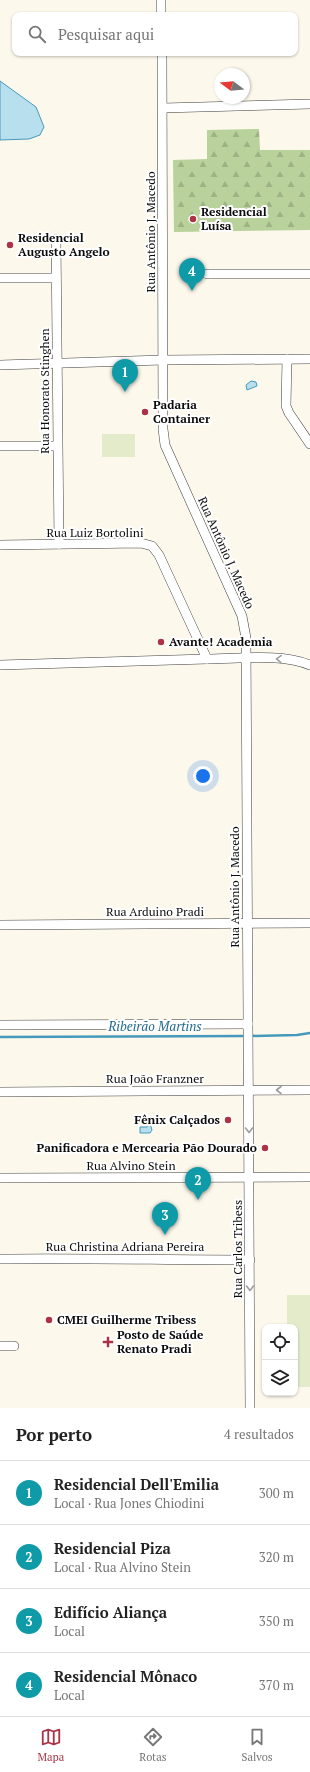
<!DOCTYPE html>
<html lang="pt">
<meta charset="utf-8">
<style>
body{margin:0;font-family:"PT Serif",serif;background:#f2f2f2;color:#222}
.controls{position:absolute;right:12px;bottom:12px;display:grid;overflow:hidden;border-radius:8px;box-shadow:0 1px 3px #0004}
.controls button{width:36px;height:36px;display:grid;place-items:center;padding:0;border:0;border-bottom:1px solid #e0e0e0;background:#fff;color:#222;font:20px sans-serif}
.compass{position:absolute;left:214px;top:68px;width:36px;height:36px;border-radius:50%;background:#fff;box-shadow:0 1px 3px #0004;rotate:286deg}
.you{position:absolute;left:203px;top:776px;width:14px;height:14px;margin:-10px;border:3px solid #fff;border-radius:50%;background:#1a73e8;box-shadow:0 0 0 6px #1a73e833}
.badge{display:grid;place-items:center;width:26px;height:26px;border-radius:50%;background:#aa3446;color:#fff;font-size:13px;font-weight:700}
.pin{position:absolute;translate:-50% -33px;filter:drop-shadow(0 1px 2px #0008)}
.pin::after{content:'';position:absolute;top:21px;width:14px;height:12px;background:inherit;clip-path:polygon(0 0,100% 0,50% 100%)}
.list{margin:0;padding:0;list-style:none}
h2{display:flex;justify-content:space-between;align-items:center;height:52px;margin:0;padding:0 16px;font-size:17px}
h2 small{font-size:13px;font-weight:400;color:#767676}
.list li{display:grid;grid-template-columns:26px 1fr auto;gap:12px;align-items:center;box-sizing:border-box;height:64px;padding:0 16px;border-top:1px solid #e0e0e0}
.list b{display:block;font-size:15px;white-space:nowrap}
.list p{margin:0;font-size:13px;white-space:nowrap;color:#767676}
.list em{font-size:13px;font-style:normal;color:#767676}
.icon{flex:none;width:22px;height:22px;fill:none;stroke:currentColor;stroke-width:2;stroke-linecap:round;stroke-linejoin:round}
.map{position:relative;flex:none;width:310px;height:1408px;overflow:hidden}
.search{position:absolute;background:#fff;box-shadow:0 1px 3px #0004;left:12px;right:12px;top:12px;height:44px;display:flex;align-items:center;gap:10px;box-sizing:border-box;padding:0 14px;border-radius:8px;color:#767676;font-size:15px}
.sheet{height:308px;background:#fff}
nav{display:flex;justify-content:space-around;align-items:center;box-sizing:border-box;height:56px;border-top:1px solid #e0e0e0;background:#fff;font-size:11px;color:#767676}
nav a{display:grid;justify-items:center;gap:2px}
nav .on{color:#aa3446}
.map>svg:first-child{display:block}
.forest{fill:url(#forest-firs)}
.pitch{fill:#e3ebcb}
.water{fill:#b7dfee;stroke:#4699bd}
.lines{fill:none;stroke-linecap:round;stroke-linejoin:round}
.stream{stroke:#4699bd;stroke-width:2.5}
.minor-casing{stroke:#3e3e3e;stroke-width:10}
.minor{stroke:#fff;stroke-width:9}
.oneway{stroke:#9d9d9d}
.poi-dot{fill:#aa3446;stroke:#fff;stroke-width:1.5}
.labels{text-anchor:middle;stroke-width:4;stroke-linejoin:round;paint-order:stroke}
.poi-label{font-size:12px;font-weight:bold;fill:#0b0b0b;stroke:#fff;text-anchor:start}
.street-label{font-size:12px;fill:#0b0b0b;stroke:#fff}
.water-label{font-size:13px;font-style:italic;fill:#246a8e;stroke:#fff}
</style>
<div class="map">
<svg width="310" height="1408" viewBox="0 0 310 1408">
<defs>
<pattern id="forest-firs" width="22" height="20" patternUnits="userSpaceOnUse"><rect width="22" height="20" fill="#b9d29b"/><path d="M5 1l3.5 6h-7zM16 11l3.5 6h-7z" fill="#9eb384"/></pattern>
</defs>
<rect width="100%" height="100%" fill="#fdf8ec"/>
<path class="forest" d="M259,129L260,150H310V230L174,232L173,160L207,159V130Z"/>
<g class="pitch">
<rect x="102" y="434" width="33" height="23"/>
<path d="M287,1295H310V1387H295V1327H287Z"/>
</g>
<g class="water">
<path d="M0,81L36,107L44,127L40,135L29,139L0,140Z"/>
<path d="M251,381L256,382L257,386L247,390L246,385Z"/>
<path d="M150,1123L152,1130L150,1133H140V1127H147L148,1124Z"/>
</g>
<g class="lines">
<g class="stream">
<path d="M250,1036L297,1035L310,1033"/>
<path d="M0,1037L245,1036"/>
</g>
<defs>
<g id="minor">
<path d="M161,0V15"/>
<path d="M162,53L163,429L165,445L242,616L246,638L250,1408"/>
<path d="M163,108L310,104"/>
<path d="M56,239L59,544"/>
<path d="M207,274H310"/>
<path d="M0,278H56"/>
<path d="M287,359L286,406L289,413L310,444"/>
<path d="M0,365L163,360L310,359"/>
<path d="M0,446H57"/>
<path d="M0,545L141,543L152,546L159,555L207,659C239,659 280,653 310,665"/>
<path d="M0,665L207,659"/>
<path d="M0,925L310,923"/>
<path d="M0,1025L248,1024"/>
<path d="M0,1092L310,1090"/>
<path d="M0,1178L310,1177"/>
<path d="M0,1259C83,1258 167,1260 250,1260"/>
<path d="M0,1346H14"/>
</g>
</defs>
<use href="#minor" class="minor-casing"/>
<use href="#minor" class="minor"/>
</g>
<defs><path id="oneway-chevron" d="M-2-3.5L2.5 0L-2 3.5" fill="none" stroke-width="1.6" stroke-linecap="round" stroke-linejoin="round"/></defs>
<g class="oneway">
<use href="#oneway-chevron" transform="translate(279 659) rotate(-178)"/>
<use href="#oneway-chevron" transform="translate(279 1090) rotate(180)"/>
<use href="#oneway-chevron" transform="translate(249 1130) rotate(90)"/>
<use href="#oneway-chevron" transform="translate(250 1288) rotate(90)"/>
</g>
<g class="poi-dot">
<circle cx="193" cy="219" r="4"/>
<circle cx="10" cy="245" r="4"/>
<circle cx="145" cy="412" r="4"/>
<circle cx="161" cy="642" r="4"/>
<circle cx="228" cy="1120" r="4"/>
<circle cx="265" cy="1148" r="4"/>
<circle cx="49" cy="1320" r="4"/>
<path d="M106 1336h4v4h4v4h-4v4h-4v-4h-4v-4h4z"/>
</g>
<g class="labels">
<g class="poi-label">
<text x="201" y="216">Residencial<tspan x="201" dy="14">Luísa</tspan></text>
<text x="18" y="242">Residencial<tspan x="18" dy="14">Augusto Angelo</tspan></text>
<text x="153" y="409">Padaria<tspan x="153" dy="14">Container</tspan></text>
<text x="169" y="646">Avante! Academia</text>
<text x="220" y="1124" text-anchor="end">Fênix Calçados</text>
<text x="257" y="1152" text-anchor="end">Panificadora e Mercearia Pão Dourado</text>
<text x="57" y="1324">CMEI Guilherme Tribess</text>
<text x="117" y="1339">Posto de Saúde<tspan x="117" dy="14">Renato Pradi</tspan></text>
</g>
<g class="street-label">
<text transform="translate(151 232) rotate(-90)" y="4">Rua Antônio J. Macedo</text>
<text transform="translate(45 391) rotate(-90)" y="4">Rua Honorato Stinghen</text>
<text x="95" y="537">Rua Luiz Bortolini</text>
<text transform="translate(226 553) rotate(66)" y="4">Rua Antônio J. Macedo</text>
<text transform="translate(235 887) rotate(-90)" y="4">Rua Antônio J. Macedo</text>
<text x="155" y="916">Rua Arduino Pradi</text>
<text x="155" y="1083">Rua João Franzner</text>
<text x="131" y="1170">Rua Alvino Stein</text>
<text x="125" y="1251">Rua Christina Adriana Pereira</text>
<text transform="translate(238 1249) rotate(-90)" y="4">Rua Carlos Tribess</text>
</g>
<g class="water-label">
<text x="155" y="1031">Ribeirão Martins</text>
</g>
</g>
</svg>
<div class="controls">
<button><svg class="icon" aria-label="locate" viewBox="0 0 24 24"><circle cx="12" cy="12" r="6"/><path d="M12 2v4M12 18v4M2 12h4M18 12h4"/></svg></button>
<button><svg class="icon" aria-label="layers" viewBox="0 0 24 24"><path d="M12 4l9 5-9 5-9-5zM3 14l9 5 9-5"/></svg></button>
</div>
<svg class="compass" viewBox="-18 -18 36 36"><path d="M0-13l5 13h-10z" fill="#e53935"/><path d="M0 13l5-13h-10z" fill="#767676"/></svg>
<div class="you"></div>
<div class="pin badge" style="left:125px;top:392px;background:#0f9aa8">1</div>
<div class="pin badge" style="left:198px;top:1200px;background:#0f9aa8">2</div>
<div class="pin badge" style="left:165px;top:1235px;background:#0f9aa8">3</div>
<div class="pin badge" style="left:192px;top:291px;background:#0f9aa8">4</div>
<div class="search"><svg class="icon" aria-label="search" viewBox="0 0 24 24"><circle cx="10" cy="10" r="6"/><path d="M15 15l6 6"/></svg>Pesquisar aqui</div>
</div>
<section class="sheet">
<h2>Por perto<small>4 resultados</small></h2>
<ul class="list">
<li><span class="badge" style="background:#0f9aa8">1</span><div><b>Residencial Dell'Emilia</b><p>Local · Rua Jones Chiodini</p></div><em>300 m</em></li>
<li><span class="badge" style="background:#0f9aa8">2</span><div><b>Residencial Piza</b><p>Local · Rua Alvino Stein</p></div><em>320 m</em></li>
<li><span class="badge" style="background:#0f9aa8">3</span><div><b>Edifício Aliança</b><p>Local</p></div><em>350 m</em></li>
<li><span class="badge" style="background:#0f9aa8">4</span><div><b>Residencial Mônaco</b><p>Local</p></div><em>370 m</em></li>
</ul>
</section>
<nav>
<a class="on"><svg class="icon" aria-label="map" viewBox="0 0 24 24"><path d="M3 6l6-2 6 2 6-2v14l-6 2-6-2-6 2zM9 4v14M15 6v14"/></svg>Mapa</a>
<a><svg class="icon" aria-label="directions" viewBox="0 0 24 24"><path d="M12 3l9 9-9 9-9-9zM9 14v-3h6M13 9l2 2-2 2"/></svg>Rotas</a>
<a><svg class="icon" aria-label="saved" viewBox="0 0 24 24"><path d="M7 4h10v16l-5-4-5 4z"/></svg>Salvos</a>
</nav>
